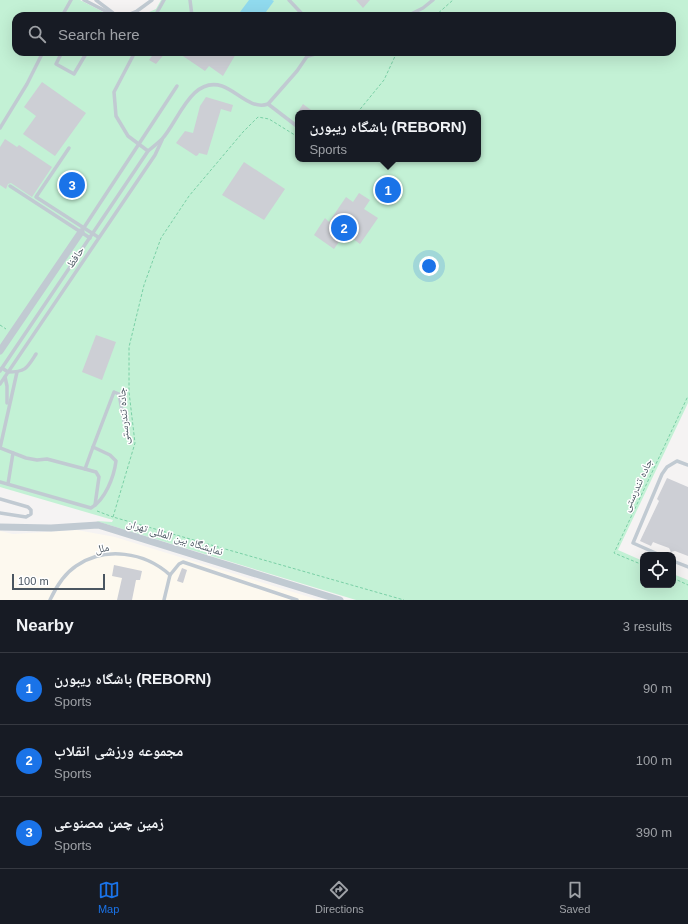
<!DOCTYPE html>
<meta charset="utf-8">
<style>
body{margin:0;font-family:Arial,"Noto Naskh Arabic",sans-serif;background:#20242c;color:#f1f3f6}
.controls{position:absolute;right:12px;bottom:12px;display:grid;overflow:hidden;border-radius:8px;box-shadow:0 4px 16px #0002}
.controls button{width:36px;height:36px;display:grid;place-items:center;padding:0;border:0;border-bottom:1px solid #363941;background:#171b24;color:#f1f3f6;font:20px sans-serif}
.scale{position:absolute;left:12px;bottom:10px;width:93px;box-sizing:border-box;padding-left:4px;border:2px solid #4a5661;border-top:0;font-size:11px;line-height:14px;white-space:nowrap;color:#4a5661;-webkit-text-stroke:3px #fff;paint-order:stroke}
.you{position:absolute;left:429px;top:266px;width:14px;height:14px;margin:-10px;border:3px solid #fff;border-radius:50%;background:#1a73e8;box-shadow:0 0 0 6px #1a73e833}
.badge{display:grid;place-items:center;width:26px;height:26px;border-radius:50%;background:#1a73e8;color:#fff;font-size:13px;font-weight:700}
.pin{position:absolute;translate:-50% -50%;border:2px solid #fff;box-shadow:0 1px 4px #0006}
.popup{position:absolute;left:295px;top:110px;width:186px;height:52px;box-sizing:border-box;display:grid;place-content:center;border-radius:8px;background:#171b24;filter:drop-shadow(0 1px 3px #0005);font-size:13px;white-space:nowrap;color:#9ea1a6}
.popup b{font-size:15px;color:#f1f3f6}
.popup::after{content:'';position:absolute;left:50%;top:100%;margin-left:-8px;border:8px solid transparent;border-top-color:#171b24}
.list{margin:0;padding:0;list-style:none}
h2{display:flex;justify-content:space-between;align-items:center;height:52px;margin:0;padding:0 16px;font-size:17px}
h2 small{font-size:13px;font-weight:400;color:#9ea1a6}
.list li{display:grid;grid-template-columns:26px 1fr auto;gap:12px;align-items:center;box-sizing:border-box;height:72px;padding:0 16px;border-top:1px solid #363941}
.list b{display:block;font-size:15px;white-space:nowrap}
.list p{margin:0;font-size:13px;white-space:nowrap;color:#9ea1a6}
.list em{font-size:13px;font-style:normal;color:#9ea1a6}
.icon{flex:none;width:22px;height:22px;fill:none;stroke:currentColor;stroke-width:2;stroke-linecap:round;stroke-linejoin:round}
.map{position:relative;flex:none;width:688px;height:600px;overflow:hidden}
.search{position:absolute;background:#171b24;box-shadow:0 4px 16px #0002;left:12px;right:12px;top:12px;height:44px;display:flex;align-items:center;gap:10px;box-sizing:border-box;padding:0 14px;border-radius:12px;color:#9ea1a6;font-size:15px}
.sheet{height:268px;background:#171b24}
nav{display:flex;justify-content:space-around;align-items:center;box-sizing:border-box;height:56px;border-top:1px solid #363941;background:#171b24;font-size:11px;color:#9ea1a6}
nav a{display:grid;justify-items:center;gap:2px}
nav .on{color:#1a73e8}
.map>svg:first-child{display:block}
.commercial{fill:#fdf9ef}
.green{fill:#c3f1d5;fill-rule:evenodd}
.water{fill:#90daee}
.building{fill:#cdcfd5}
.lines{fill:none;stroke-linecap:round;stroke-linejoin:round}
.path{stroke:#7ad0a6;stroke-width:1;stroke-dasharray:3 2;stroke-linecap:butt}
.lane{stroke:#c1cad2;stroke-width:3.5}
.street{stroke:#c1cad2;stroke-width:7}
.labels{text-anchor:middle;stroke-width:3;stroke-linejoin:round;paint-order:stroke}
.street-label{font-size:11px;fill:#4a5661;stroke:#fff}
</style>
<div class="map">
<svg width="688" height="600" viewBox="0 0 688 600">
<rect width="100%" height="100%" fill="#f5f3f3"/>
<path class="commercial" d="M77,530L115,537L319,600H0V531L13,534Z"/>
<path class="green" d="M0,0H80L111,16H16V52H672V16H140L156,9L161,0H688V403L618,550L643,561V585H673V574L688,580V600H356L96,521L112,522L113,520L0,487ZM298,113H478V159H298Z"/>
<path class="water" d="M249,0H272L274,1L263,16H237Z"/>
<g class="building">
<path d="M356,0H370L363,8Z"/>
<path d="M155,52H166L156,64L149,60Z"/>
<path d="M177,52H237L223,76L209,66L205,71Z"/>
<path d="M42,82L86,113L55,156L23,134L36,116L24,107Z"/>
<path d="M206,97L233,105L231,112L221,109L207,155L199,153L198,155L196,156L176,143L185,131L193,133L200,106Z"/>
<path d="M303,104L315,113H297Z"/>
<path d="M5,139L17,147L19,145L52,167L32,197L11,183L8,184L6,189L0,185V147Z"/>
<path d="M244,162L285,189L264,220L222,195Z"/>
<path d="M359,193L370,200L364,209L378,218L360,244L345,233L334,249L314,235L325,218L329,222L346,197L353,202Z"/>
<path d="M96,335L116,342L102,380L82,372Z"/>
<path d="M667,478L688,487V556L675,551L671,552L669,548L658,544L653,542L651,546L640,541L659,501L657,499Z"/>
<path d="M114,565L142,571L140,580H136L132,600H117L122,578L112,576Z"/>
<path d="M182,568L187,570L183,583L177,581Z"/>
</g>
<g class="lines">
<g class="path">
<path d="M435,16L453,0"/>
<path d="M357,113L384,80L397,52"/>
<path d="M298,137L269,119L258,117L243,132L189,196L161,238L144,285L129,347V392L135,443L113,517L404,600"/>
<path d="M0,325L6,329"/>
<path d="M97,511L113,517"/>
<path d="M643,565L614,553L688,396"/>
<path d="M673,578L688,585"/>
</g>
<g class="lane">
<path d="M84,0L115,16"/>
<path d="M96,0L113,13"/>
<path d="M190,0L192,16"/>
<path d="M289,0L304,16"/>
<path d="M62,16L71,0"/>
<path d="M125,16L137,11L152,0"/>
<path d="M155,16L164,0"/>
<path d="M407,16L423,8L433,0"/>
<path d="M62,52L56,64L74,74L87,52"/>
<path d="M135,52L114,92L116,116L128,136L148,151"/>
<path d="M308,56L322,52"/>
<path d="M268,104L298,127"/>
<path d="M0,128L27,84L43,52"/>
<path d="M69,148L36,197L98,237"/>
<path d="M10,186L90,238"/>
<path d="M81,232L177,86"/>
<path d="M2,368L8,372C26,372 27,368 36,354"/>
<path d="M0,371L148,151C153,147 158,143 162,139C178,122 191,76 222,86C237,91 251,110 268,104L297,71L310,52"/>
<path d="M5,377L7,386V403"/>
<path d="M0,384L155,155L162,140"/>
<path d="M93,447L114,392L119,394L124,421"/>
<path d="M85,469L96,472L99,477L95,505"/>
<path d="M0,482L91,508C105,500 114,477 116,461L110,455L93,447L85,469L47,459L37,460L26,458L0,448L17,372"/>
<path d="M8,484L13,453"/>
<path d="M0,499L28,507L31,510V514L26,517L0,513"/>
<path d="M660,555L633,543L662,474L667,467L677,461L688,465"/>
<path d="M673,561L688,567"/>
<path d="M170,575L179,564L183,562L297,600"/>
<path d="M50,600C56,587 64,574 76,566C105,546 145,552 170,575L164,600"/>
</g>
<g class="street">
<path d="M0,351L81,232"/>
<path d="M0,527L51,528L98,525L340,600"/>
</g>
</g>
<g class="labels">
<g class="street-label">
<text transform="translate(75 257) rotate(-56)" y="4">حافظ</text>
<text transform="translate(123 416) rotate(-94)" y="4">جاده تندرستی</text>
<text transform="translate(637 485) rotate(-65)" y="4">جاده تندرستی</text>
<text transform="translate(175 537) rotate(17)" y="4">نمایشگاه بین المللی تهران</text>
<text transform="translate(102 548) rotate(-11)" y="4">ملل</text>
</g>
</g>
</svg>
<div class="controls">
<button><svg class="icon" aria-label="locate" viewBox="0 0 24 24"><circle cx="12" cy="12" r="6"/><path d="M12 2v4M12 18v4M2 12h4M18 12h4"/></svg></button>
</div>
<div class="scale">100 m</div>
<div class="you"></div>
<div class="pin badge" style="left:388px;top:190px">1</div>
<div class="popup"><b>باشگاه ریبورن (REBORN)</b>Sports</div>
<div class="pin badge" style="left:344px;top:228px">2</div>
<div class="pin badge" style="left:72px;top:185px">3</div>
<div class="search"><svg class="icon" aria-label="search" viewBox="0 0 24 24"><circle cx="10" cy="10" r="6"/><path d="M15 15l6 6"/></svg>Search here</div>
</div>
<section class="sheet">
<h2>Nearby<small>3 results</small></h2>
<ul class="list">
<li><span class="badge">1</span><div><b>باشگاه ریبورن (REBORN)</b><p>Sports</p></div><em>90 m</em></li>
<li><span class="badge">2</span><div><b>مجموعه ورزشی انقلاب</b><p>Sports</p></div><em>100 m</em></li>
<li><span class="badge">3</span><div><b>زمین چمن مصنوعی</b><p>Sports</p></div><em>390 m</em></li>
</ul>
</section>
<nav>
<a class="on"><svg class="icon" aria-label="map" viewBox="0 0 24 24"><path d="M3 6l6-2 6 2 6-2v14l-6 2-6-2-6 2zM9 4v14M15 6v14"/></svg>Map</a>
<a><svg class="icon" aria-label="directions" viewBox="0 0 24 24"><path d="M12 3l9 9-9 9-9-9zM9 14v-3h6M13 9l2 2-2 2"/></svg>Directions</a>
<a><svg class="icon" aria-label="saved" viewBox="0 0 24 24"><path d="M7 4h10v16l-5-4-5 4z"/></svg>Saved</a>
</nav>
